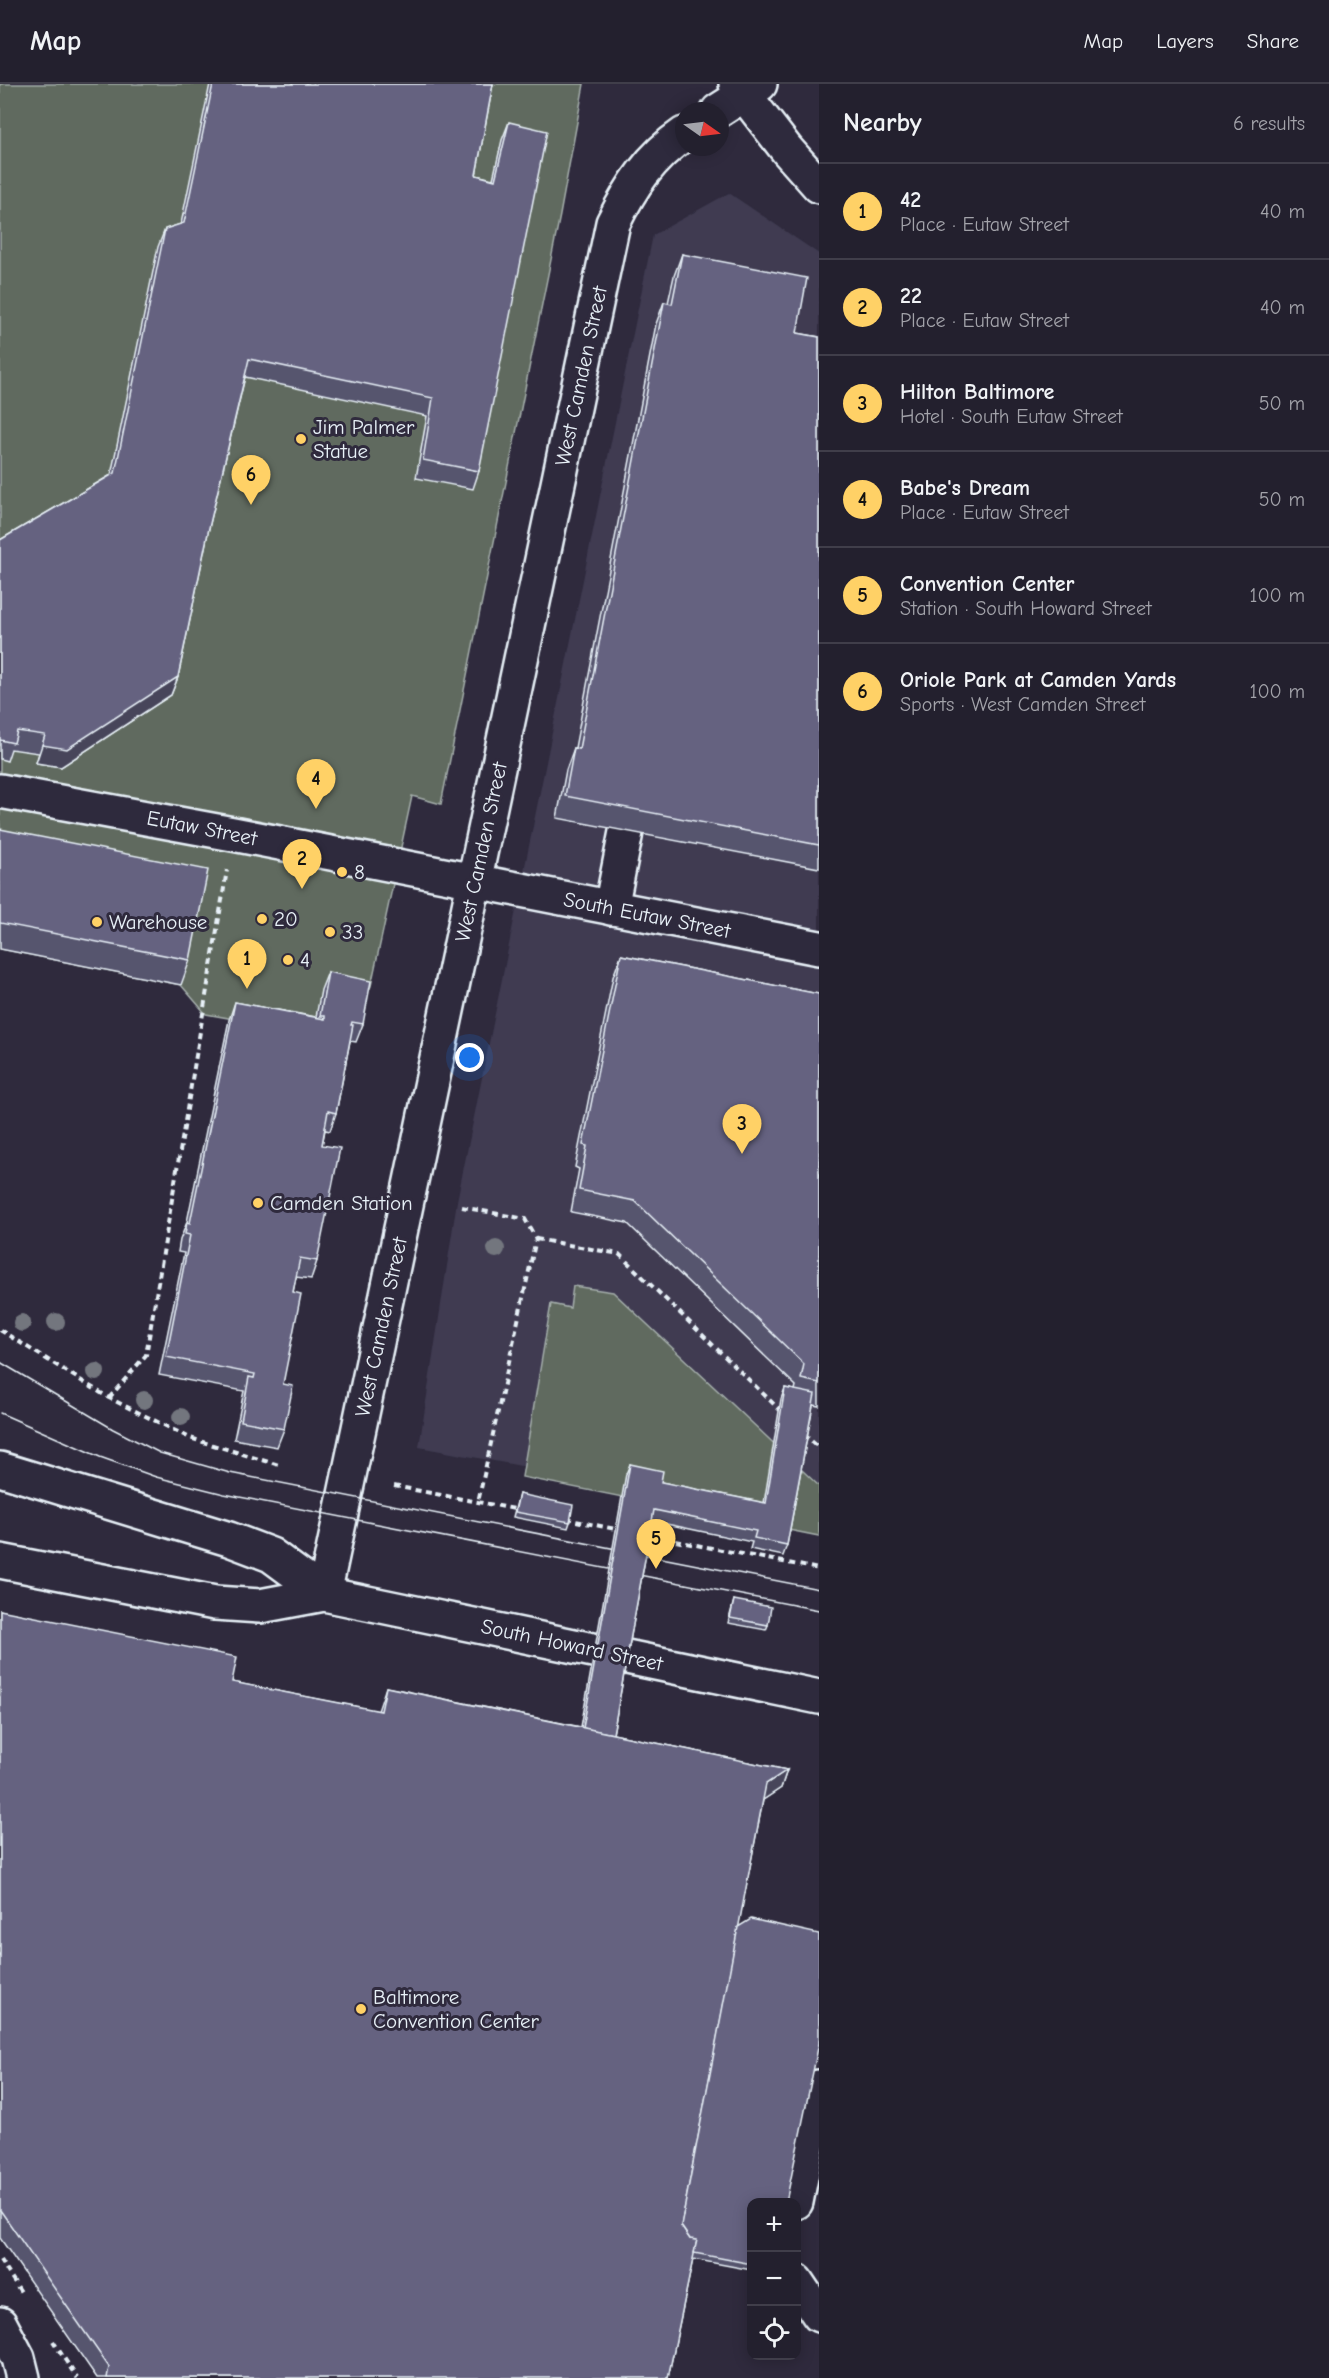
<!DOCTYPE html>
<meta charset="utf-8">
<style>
body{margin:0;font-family:"Comic Neue",sans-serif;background:#2b2836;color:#f1f3f6}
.controls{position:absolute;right:18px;bottom:18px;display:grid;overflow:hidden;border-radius:12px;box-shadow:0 3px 15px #0003}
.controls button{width:54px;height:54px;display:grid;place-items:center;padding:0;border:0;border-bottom:2px solid #403e4a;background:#23202e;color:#f1f3f6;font:30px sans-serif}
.compass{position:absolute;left:675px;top:18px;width:54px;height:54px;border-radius:50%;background:#23202e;box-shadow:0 3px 15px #0003;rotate:104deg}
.you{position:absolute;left:470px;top:974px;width:21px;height:21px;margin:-15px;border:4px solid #fff;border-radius:50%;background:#1a73e8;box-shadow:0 0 0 9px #1a73e833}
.badge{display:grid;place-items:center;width:39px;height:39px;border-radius:50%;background:#ffd166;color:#111;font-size:20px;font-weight:700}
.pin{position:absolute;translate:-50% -50px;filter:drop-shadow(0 2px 3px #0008)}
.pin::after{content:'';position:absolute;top:32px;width:21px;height:18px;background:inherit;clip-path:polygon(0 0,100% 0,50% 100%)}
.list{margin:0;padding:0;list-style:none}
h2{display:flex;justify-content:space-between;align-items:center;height:78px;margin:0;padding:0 24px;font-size:26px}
h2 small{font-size:20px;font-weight:400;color:#a3a3aa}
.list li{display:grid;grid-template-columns:39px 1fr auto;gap:18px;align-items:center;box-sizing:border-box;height:96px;padding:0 24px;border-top:2px solid #403e4a}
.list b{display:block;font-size:22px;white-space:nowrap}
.list p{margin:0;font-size:20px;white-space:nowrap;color:#a3a3aa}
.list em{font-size:20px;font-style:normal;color:#a3a3aa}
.icon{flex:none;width:33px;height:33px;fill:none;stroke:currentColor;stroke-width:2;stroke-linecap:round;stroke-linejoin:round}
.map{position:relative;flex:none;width:819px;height:2294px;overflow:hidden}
header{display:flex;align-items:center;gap:36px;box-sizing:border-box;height:84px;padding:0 30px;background:#23202e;border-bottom:2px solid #403e4a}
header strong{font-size:28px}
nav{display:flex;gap:33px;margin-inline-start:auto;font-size:21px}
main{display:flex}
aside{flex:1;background:#23202e}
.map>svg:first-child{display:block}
.built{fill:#3f3b51}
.green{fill:#616a5e;stroke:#a4aeab;stroke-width:1.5}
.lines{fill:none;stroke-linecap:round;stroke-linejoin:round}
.minor-casing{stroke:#e8f1f8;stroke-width:38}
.major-casing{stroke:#e8f1f8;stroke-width:38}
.path{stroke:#e8f1f8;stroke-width:4;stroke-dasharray:6 4.5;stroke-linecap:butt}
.minor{stroke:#2f2a3d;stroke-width:33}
.major{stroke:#2f2a3d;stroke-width:33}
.tram{stroke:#e8f1f8;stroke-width:1.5}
.tree{fill:#73767e}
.wall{fill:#57546e;stroke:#e8f1f8;stroke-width:1.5}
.shaded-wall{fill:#47455a;stroke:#e8f1f8;stroke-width:1.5}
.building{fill:#656280;stroke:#e8f1f8;stroke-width:1.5}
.poi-dot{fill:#ffd166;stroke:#2f2a3d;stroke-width:2}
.labels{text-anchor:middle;stroke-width:6;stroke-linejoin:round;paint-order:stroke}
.street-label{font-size:21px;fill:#e8f1f8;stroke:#2f2a3d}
.poi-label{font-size:21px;fill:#e8f1f8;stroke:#2f2a3d;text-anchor:start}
</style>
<header>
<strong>Map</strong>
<nav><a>Map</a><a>Layers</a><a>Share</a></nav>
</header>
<main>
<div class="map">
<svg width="819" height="2294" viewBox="0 0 819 2294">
<rect width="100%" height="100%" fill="#2f2a3d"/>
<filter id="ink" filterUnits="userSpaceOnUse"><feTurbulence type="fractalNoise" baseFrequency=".0167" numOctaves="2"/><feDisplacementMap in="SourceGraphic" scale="12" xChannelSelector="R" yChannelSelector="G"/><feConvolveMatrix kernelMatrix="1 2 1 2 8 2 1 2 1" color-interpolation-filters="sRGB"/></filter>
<g filter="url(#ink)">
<path class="built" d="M729,109L819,170V1437L419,1363L457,1117L653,151Z"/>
<g class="green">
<path d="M0,0H584L560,131L441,720L412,712L371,902L364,915L313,949L206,930L181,901L0,865Z"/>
<path d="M573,1202L613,1208L819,1402V1452L522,1393L551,1220L570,1224Z"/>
</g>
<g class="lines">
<defs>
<g id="minor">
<path d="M718,27L760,0"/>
<path d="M0,707L233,750L819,864"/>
<path d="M611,824L626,748"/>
<path d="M324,1510L613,139C631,103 650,73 684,50"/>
<path d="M796,2118L819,2003"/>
<path d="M796,2197L819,2231"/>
<path d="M0,2240L18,2274L23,2294"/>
</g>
<g id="major">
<path d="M736,0L787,66L819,102"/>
<path d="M0,1385L229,1455L271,1471L324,1510"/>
<path d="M0,1477L215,1519L260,1522L324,1510L819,1613"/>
</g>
</defs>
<use href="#minor" class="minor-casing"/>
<use href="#major" class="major-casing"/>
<g class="path">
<path d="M462,1123L525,1135L536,1155L478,1418"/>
<path d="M536,1155L619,1170L782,1328"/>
<path d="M0,1246L109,1314L190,1354L282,1382"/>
<path d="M109,1314L146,1271L227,786"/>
<path d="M804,1350L819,1364"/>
<path d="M394,1402L520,1426"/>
<path d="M566,1435L620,1446"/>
<path d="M645,1451L819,1485"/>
<path d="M0,2176L23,2211"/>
<path d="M53,2257L77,2294"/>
</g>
<use href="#minor" class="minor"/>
<use href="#major" class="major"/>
<g class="tram">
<path d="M0,1278L113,1345L160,1369L230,1389L819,1505"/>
<path d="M0,1329L100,1373L156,1393L224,1410L819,1526"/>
</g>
</g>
<g class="tree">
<circle cx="496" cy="1165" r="9"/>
<circle cx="56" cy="1238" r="9"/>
<circle cx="22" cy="1239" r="9"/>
<circle cx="96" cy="1288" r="9"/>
<circle cx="144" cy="1316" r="9"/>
<circle cx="181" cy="1333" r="9"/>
</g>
<g class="wall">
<path d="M210,0H493L476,91L493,95L502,56L509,38L479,387L473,405L416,394L427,332L245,293L209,444L178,593L171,611L61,683L36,679L39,669L11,665L7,677L0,675V456L111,391L158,163L165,145L181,140Z"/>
<path d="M682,170L797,249L819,253V784L557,734L566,686L574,664H575L656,240L664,218L668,219L674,192Z"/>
<path d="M0,745L190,876L181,901L0,865Z"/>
<path d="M621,871L819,910V1322L813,1321L787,1461L783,1472L750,1465L752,1458L652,1437L613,1650L787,1686L781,1704L763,1716L738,1843L752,2118V2186L693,2175L668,2294H97L0,2154V1526L232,1598L378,1627L386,1603L581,1643L626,1390L630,1380L661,1398L764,1419L781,1315L785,1304L795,1306L796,1302L627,1139L571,1128L579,1085L575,1083L613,893Z"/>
<path d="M328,888L363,940L356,958L350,957L336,1029L330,1047L325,1046L322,1061L317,1177L311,1195L296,1193L293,1208L283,1300L284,1345L277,1363L234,1355L244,1307L159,1291L184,1169L178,1168L180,1156L187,1138L229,936L235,918L316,933L321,906Z"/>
<path d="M519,1410L570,1438L568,1444L513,1433Z"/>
<path d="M734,1516L768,1541L766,1546L728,1539Z"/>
</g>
<g class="shaded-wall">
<path d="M178,593L171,611L61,683L36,679L42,661Z"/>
<path d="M787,1686L781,1704L760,1718L766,1700Z"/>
</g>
<g class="building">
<path d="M213,0H493L476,91L495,96L509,38L547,47L479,387L423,376L433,314L249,275L209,444L178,593L67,665L42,661L45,651L17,647L14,659L0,656V456L115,389L165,145L184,139Z"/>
<path d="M682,170L807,194L797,249L819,253V761L565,712L574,664L579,665L664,218L672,220Z"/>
<path d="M0,745L208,786L190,876L0,839Z"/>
<path d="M621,871L819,910V1299L801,1295L804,1280L635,1117L579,1106L587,1062L583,1061Z"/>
<path d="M328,888L371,897L363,940L352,938L351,941H353L336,1029L328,1027L322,1061L340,1064L317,1177L300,1174L293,1208L301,1210L283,1300L293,1302L284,1345L241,1337L249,1293L254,1294L255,1290L166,1273L190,1151L185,1150L187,1138L190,1139L235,918L325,935V932H320Z"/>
<path d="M785,1304L815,1310L787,1461L754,1454L756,1447L654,1426L613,1650L583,1644L630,1380L663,1387L661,1398L766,1419Z"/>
<path d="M519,1410L573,1421L570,1438L515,1428Z"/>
<path d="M734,1516L771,1523L768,1541L730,1534Z"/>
<path d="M0,1526L237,1573L232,1598L381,1627L386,1603L787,1686L766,1700L681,2142L690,2155L697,2156L668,2294H107L109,2283L0,2126Z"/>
<path d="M751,1835L819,1850V1959L786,2118H752V2180L694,2169L697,2156L690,2155L681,2142L738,1843Z"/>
</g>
</g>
<g class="poi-dot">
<circle cx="301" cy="355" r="6"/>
<circle cx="342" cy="788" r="6"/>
<circle cx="262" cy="835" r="6"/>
<circle cx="97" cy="838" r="6"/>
<circle cx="330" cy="848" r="6"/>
<circle cx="288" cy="876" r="6"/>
<circle cx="258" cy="1119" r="6"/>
<circle cx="361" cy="1925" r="6"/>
</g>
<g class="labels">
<g class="street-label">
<text transform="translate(581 292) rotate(-78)" y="7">West Camden Street</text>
<text transform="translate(202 744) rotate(11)" y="7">Eutaw Street</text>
<text transform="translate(481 768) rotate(-78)" y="7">West Camden Street</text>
<text transform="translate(647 831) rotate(11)" y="7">South Eutaw Street</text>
<text transform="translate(381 1243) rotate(-78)" y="7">West Camden Street</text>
<text transform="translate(572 1561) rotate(12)" y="7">South Howard Street</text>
</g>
<g class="poi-label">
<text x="313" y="350">Jim Palmer<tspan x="313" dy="24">Statue</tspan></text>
<text x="354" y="795">8</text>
<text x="274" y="842">20</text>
<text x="109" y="845">Warehouse</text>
<text x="342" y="855">33</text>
<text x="300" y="883">4</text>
<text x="270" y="1126">Camden Station</text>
<text x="373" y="1920">Baltimore<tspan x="373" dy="24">Convention Center</tspan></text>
</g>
</g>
</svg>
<div class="controls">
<button>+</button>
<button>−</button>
<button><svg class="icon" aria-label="locate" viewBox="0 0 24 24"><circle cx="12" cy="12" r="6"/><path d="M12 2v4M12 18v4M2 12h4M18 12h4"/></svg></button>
</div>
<svg class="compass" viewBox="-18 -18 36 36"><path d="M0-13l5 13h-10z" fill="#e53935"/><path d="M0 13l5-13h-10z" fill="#a3a3aa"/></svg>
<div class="you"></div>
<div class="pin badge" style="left:247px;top:905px">1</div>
<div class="pin badge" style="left:302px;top:805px">2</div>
<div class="pin badge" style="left:742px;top:1070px">3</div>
<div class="pin badge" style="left:316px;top:725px">4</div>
<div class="pin badge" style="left:656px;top:1485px">5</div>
<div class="pin badge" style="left:251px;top:421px">6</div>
</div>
<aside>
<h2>Nearby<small>6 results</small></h2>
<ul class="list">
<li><span class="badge">1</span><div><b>42</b><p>Place · Eutaw Street</p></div><em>40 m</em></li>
<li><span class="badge">2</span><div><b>22</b><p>Place · Eutaw Street</p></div><em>40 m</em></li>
<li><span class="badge">3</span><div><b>Hilton Baltimore</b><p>Hotel · South Eutaw Street</p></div><em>50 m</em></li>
<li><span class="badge">4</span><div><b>Babe's Dream</b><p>Place · Eutaw Street</p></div><em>50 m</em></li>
<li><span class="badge">5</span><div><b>Convention Center</b><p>Station · South Howard Street</p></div><em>100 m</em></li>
<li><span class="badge">6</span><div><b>Oriole Park at Camden Yards</b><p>Sports · West Camden Street</p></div><em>100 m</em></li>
</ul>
</aside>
</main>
